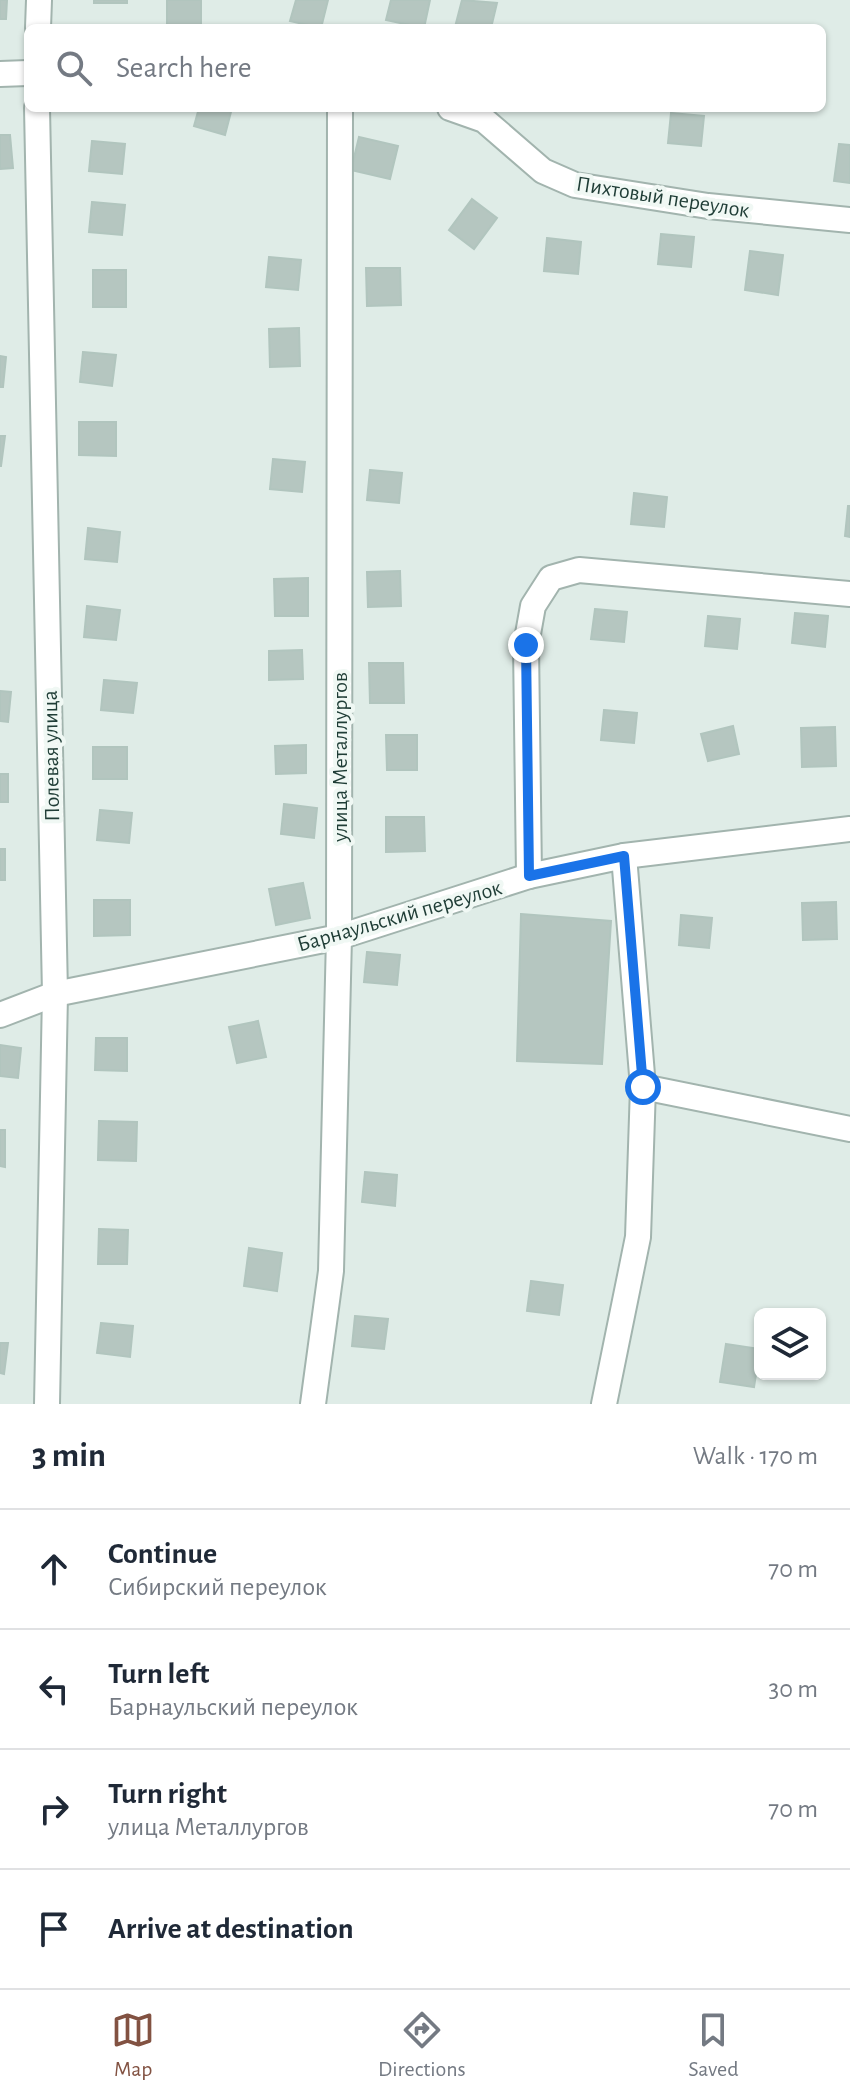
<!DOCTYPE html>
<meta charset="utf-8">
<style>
body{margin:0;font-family:"Alegreya Sans",sans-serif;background:#f2f2f3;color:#1f2937}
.controls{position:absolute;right:24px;bottom:24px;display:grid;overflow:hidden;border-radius:12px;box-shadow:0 2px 6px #0004}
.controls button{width:72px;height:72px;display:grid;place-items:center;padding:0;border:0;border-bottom:2px solid #e0e1e3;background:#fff;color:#1f2937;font:40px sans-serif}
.stop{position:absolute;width:24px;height:24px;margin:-18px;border:6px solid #1a73e8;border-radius:50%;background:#fff}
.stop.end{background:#1a73e8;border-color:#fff;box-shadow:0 2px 8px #0008}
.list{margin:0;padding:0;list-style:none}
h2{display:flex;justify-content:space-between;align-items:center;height:104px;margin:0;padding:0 32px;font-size:34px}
h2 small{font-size:26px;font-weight:400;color:#747a83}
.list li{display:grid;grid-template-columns:52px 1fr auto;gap:24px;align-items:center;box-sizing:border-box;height:120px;padding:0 32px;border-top:2px solid #e0e1e3}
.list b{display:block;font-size:30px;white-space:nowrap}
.list p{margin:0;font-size:26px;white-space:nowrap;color:#747a83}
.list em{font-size:26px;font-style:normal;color:#747a83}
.icon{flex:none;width:44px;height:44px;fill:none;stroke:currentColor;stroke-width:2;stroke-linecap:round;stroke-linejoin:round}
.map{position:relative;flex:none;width:850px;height:1404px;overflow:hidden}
.search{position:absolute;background:#fff;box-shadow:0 2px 6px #0004;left:24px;right:24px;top:24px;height:88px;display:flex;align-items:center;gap:20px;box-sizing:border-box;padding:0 28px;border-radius:12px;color:#747a83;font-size:30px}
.sheet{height:584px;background:#fff}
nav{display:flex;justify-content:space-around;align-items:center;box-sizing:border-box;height:112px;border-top:2px solid #e0e1e3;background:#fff;font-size:22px;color:#747a83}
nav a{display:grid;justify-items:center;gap:4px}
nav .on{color:#825242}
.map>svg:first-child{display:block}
.building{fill:#b5c6c0;stroke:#b1c5be;stroke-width:2}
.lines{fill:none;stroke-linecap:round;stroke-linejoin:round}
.minor-casing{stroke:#a2b4ae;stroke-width:28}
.minor{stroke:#fff;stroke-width:24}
.route{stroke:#1a73e8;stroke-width:10}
.labels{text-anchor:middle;stroke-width:8;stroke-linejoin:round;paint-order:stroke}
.street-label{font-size:22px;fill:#1f3d36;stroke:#f0f8f4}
</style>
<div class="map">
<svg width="850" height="1404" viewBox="0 0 850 1404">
<rect width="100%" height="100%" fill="#dfece7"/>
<g class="building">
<path d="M0,0H7L6,19H0Z"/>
<rect x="94" y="0" width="33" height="3"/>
<rect x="167" y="0" width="34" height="28"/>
<path d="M296,0H328L321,28L290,21Z"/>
<path d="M391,0H430L424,28L386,20Z"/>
<path d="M462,0L497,3L491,28L455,27Z"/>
<path d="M199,108H232L225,135L194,126Z"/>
<path d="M671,113L704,116L701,146L668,143Z"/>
<path d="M0,135H10L13,168L0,169Z"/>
<path d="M359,137L398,146L390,179L351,170Z"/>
<path d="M92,141L125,144L122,174L89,171Z"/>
<path d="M839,144L850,145V183L834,181Z"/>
<path d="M472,199L497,218L474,249L449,230Z"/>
<path d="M92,202L125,205L122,235L89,232Z"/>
<path d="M661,234L694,237L691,267L658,264Z"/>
<path d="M547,238L581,242L578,274L544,271Z"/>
<path d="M750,251L783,255L778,295L745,290Z"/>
<path d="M269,257L301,260L298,290L266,287Z"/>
<path d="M366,268H400L401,305L367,306Z"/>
<rect x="93" y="270" width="33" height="37"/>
<path d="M299,328L300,366L270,367L269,329Z"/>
<path d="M83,352L116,355L112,386L80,382Z"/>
<path d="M0,356L6,357L3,387H0Z"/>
<path d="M79,422H116V456L79,455Z"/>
<path d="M0,436H5L1,466H0Z"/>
<path d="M273,459L305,462L302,492L270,489Z"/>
<path d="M370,470L402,473L399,503L367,500Z"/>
<path d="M634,493L667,497L664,527L631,524Z"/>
<path d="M848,506H850V537L845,536Z"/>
<path d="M88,528L120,532L117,562L85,559Z"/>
<path d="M400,571L401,606L368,607L367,572Z"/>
<path d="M308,578V616H275L274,579Z"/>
<path d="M87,606L120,610L116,640L84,637Z"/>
<path d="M595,609L627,612L624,642L591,639Z"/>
<path d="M795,613L828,616L825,647L792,643Z"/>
<path d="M708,616L740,619L737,649L705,646Z"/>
<path d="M302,650L303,679L269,680V651Z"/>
<path d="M369,663H403L404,703H370Z"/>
<path d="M104,680L137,683L133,713L101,710Z"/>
<path d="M0,691L11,692L8,722L0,721Z"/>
<path d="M604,710L637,713L634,743L601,740Z"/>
<path d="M733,726L739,754L708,761L701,734Z"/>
<path d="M835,727L836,766L802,767L801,728Z"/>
<path d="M386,735H417V770H387Z"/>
<path d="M306,745V773L276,774L275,746Z"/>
<rect x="93" y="747" width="34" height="32"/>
<rect x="0" y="774" width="8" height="28"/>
<path d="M284,804L317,808L314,838L281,834Z"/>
<path d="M100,810L132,813L129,843L97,840Z"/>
<path d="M386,817H424L425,851L386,852Z"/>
<rect x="0" y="849" width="5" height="31"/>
<path d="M303,883L310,918L276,925L269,889Z"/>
<path d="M94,900H130V935L94,936Z"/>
<path d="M836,902L837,939L803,940L802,903Z"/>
<path d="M521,914L611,921L602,1064L517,1061Z"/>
<path d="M681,915L712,918L709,948L679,945Z"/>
<path d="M367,952L400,955L397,985L364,982Z"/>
<path d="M258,1021L266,1057L237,1063L229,1027Z"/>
<path d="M96,1038H127V1071L95,1070Z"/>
<path d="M0,1045L21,1048L18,1078L0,1076Z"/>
<path d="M99,1121L137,1122L136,1161L98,1160Z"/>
<path d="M0,1130H5V1167L0,1166Z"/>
<path d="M365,1172L397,1175L395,1206L362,1202Z"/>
<path d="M99,1229L128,1230L127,1264H98Z"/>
<path d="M249,1248L282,1253L277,1291L244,1286Z"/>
<path d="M531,1281L563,1285L559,1315L527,1311Z"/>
<path d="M355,1316L388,1319L384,1349L352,1346Z"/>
<path d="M101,1323L133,1326L130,1357L97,1353Z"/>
<path d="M0,1343H8L4,1374L0,1373Z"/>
<path d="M726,1344L760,1349L754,1387L720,1382Z"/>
</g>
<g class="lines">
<defs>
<g id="minor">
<path d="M38,28L39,0"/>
<path d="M0,74L28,73"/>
<path d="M37,108L55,994L47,1404"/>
<path d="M450,108L484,120L543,171L575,185L708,206L850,220"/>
<path d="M529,876L526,645L533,606L551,578L579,570L850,594"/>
<path d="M0,1015L55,994L339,937L529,876L624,856L850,829"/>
<path d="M643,1087L850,1129"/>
<path d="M313,1404L331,1271L339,937L340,108"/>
<path d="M604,1404L638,1237L643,1087L624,856"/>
</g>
</defs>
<use href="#minor" class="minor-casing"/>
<use href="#minor" class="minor"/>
</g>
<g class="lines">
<path class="route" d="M526,645L529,876L624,856L643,1087"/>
</g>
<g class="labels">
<g class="street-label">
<text transform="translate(663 196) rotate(9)" y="8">Пихтовый переулок</text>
<text transform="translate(50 756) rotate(-91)" y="8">Полевая улица</text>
<text transform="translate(339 757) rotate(-90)" y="8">улица Металлургов</text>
<text transform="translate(399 915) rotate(-16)" y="8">Барнаульский переулок</text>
</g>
</g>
</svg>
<div class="controls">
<button><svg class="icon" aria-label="layers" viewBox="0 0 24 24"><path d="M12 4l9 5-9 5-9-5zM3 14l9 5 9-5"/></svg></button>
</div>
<div class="stop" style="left:643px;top:1087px"></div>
<div class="stop end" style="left:526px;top:645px"></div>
<div class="search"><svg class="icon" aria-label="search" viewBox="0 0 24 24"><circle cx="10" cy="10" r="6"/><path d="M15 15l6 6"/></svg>Search here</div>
</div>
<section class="sheet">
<h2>3 min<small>Walk · 170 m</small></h2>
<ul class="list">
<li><svg class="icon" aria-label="ahead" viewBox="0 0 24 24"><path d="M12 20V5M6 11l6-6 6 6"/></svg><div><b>Continue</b><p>Сибирский переулок</p></div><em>70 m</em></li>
<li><svg class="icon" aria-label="left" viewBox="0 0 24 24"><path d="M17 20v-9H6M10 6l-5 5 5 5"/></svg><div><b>Turn left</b><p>Барнаульский переулок</p></div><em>30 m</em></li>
<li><svg class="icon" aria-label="right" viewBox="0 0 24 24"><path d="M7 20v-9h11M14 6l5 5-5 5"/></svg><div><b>Turn right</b><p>улица Металлургов</p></div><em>70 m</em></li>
<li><svg class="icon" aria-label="arrive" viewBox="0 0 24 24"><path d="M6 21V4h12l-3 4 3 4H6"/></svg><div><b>Arrive at destination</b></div></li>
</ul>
</section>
<nav>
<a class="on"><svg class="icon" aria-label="map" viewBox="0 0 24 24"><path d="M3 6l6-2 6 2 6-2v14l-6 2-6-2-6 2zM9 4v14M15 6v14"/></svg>Map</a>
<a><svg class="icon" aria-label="directions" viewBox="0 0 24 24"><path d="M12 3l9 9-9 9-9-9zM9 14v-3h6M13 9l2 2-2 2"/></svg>Directions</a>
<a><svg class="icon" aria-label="saved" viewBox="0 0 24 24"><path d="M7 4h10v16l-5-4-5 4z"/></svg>Saved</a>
</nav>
